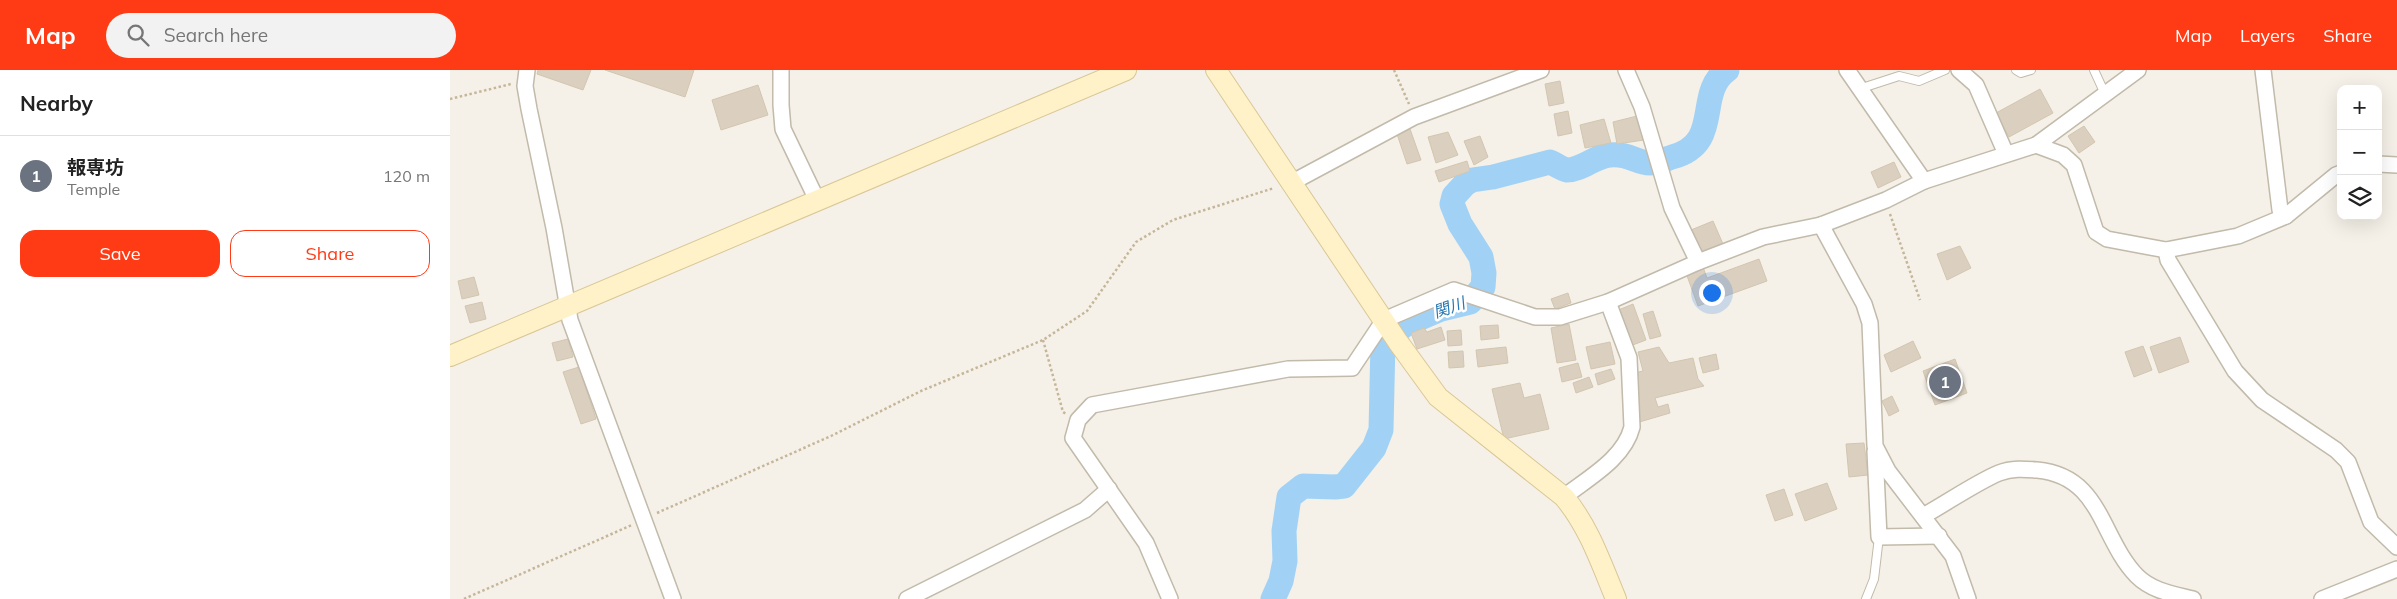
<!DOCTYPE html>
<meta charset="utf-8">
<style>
body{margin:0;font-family:Mulish,"Noto Sans JP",sans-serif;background:#f2f2f2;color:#222}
.controls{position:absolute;right:15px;top:15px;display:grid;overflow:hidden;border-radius:10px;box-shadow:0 5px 20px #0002}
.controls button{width:45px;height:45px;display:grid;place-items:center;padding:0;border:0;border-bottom:1px solid #e0e0e0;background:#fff;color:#222;font:25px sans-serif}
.you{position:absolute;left:1261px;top:222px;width:18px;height:18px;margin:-12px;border:4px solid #fff;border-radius:50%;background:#1a73e8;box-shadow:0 0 0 8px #1a73e833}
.badge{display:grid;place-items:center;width:32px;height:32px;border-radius:50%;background:#ff3b16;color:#fff;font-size:16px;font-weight:700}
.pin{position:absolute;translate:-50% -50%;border:2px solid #fff;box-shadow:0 1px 5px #0006}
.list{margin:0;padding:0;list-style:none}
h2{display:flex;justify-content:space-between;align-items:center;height:65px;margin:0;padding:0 20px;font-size:21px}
h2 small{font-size:16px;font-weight:400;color:#767676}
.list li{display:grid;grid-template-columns:32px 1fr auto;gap:15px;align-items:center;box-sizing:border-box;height:80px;padding:0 20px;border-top:1px solid #e0e0e0}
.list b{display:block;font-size:19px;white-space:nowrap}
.list p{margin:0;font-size:16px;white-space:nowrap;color:#767676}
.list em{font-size:16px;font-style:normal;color:#767676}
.actions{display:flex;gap:10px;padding:15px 20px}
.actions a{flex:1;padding:11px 0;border:1px solid #ff3b16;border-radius:15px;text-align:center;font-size:18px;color:#ff3b16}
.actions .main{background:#ff3b16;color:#fff}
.icon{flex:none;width:28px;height:28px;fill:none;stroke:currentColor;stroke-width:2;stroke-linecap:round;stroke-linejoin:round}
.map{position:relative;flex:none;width:1947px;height:529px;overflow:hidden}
header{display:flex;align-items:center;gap:30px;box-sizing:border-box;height:70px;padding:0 25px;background:#ff3b16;color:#fff}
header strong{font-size:24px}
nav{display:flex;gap:28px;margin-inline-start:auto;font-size:18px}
.search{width:350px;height:45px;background:#f2f2f2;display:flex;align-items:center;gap:12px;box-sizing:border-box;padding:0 18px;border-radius:28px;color:#767676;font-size:19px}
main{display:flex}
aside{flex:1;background:#fff}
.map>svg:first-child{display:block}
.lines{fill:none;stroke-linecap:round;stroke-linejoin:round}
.river{stroke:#a1d2f6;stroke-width:25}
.building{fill:#dbd0c0;stroke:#d3c6af}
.lane-casing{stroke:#c2baaa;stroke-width:10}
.street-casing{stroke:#c2baaa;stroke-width:18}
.secondary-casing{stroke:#d9c795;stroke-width:22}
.path{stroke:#c5b69a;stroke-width:2.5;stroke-dasharray:2.5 2.5;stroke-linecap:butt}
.lane{stroke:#fff;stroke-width:8}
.street{stroke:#fff;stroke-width:15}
.secondary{stroke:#fff2c9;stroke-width:20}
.labels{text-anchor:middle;stroke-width:5;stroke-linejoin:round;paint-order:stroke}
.water-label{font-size:16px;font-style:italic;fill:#2577b5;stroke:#fff}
</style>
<header>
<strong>Map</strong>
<div class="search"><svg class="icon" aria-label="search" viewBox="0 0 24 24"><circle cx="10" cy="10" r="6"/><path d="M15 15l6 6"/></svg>Search here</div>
<nav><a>Map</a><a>Layers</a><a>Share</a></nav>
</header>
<main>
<aside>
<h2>Nearby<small></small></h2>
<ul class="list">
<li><span class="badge" style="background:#6b7280">1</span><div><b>報専坊</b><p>Temple</p></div><em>120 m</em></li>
</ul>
<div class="actions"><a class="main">Save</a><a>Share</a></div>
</aside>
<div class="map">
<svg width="1947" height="529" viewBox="0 0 1947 529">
<rect width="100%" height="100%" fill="#f5f1e8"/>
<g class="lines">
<path class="river" d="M823,529L831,511L835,491L834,461L839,427L853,416L885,417L894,416L924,378L931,360L933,272L956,254L991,239L1020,232L1033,217L1034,203L1031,187L1010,154L1002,134L1004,126L1015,114L1022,110L1043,107L1100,92C1105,94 1112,99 1117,100C1132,100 1145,86 1160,85C1179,83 1186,93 1200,93C1207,93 1216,89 1222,87C1274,73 1244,24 1277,0"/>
</g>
<g class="building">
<path d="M88,0H141L133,20L87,4Z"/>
<path d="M155,0H244L235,27Z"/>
<path d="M1110,11L1114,33L1099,36L1095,14Z"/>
<path d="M308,15L318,45L271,60L262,30Z"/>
<path d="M1590,19L1603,43L1559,67L1546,43Z"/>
<path d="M1118,41L1122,63L1108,66L1104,44Z"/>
<path d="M1187,46L1194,70L1167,74L1163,52Z"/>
<path d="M1154,49L1161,73L1135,78L1130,55Z"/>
<path d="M1634,56L1645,72L1629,83L1618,66Z"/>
<path d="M960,59L971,90L957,94L947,64Z"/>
<path d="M998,62L1008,85L986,93L978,67Z"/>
<path d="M1030,66L1038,87L1024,95L1014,71Z"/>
<path d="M1017,91L1020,101L989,112L985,101Z"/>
<path d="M1444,92L1451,107L1428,118L1421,102Z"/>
<path d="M1263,151L1273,174L1251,183L1241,160Z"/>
<path d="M1510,176L1521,198L1497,210L1487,184Z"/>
<path d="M1309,189L1317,211L1248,236L1236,203L1253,197L1257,208Z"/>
<path d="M24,207L29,225L12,229L8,211Z"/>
<path d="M1118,223L1121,233L1105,239L1101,229Z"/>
<path d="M32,232L36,249L20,253L15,236Z"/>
<path d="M1183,234L1196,270L1180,276L1166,241Z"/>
<path d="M1203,241L1211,266L1200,269L1193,244Z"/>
<path d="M1119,254L1126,290L1107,293L1101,258Z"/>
<path d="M1048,255L1049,268L1031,270L1030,256Z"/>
<path d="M991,257L995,270L967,279L961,263L974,258L977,262Z"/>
<path d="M1011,260L1012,275L998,276L997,261Z"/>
<path d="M1730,267L1739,292L1709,303L1700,277Z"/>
<path d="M118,269L123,287L107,291L102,273Z"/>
<path d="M1463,271L1471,288L1441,302L1434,285Z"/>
<path d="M1160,272L1165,294L1141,299L1136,277Z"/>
<path d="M1693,276L1702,300L1684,307L1675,282Z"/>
<path d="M1056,277L1058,293L1028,297L1026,280Z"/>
<path d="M1209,277L1219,293L1243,288L1248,309L1254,316L1205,328L1208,337L1218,334L1220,343L1186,353L1184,303L1193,301L1188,282Z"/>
<path d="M1013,281L1014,297L999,298L998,282Z"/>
<path d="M1266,284L1269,299L1253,303L1249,288Z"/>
<path d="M1505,289L1517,323L1485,335L1473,301Z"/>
<path d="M1128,293L1132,307L1112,312L1109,298Z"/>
<path d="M129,297L146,349L131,354L113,302Z"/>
<path d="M1161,299L1165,309L1148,315L1145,304Z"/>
<path d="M1139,307L1143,317L1126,323L1123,313Z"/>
<path d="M1070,313L1074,328L1090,324L1099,359L1054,369L1042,319Z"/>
<path d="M1442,326L1449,341L1439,346L1432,331Z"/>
<path d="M1414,373L1418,405L1399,407L1396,374Z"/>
<path d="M1377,413L1387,439L1355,451L1345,424Z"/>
<path d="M1334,419L1343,445L1325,451L1316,425Z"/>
</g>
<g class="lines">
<defs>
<g id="lane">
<path d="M1566,0L1571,3L1581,0"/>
<path d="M1644,0L1655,24"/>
<path d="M1409,19L1449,6L1469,11L1495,0"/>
<path d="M1416,529L1424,509L1429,467"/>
</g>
<g id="street">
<path d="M77,0L75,16L79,39L104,158L120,250L223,529"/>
<path d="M331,0V35L333,59L367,130"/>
<path d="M1176,0L1192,37L1222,138L1248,192"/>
<path d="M1397,0L1474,111"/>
<path d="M1509,0L1526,15L1556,84"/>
<path d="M1813,0L1830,140L1836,146"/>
<path d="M1586,75L1613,85L1624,95L1646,162L1657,169L1716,180L1788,166L1836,146L1886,105L1891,103"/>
<path d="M1928,94L1947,95"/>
<path d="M841,113L964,47L1091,0"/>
<path d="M1371,155L1414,234L1420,253L1425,376L1438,401L1503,486L1518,529"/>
<path d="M1716,180L1718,190L1785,301L1812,330L1886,380L1898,392L1921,452L1947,477"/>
<path d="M1425,381L1429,467L1489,466"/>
<path d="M1114,427C1138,408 1174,389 1182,357L1179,288L1158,232"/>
<path d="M1473,446C1495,434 1527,412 1549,403C1562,398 1574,399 1587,400C1652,406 1650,468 1687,506C1702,521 1723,524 1743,529"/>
<path d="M457,529L635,440L659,419"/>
<path d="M720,529L696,473L623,368L628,350L642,335L838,299L902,298L934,250L1004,220L1085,247H1110L1158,232L1248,192L1313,167L1371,155L1436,130L1474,111L1586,75L1688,0"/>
<path d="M1872,529L1947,499"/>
</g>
<g id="secondary">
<path d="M766,0L948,272L988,327L1114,427C1139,457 1151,493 1166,529"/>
<path d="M0,286L676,0"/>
</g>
</defs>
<use href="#lane" class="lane-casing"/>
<use href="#street" class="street-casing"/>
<use href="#secondary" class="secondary-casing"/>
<g class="path">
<path d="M944,0L959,34"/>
<path d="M0,29L61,14"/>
<path d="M1440,144L1470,230"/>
<path d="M593,270L613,342L616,344"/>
<path d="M207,443L381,366L471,321L593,270L637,241L686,172L723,150L824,118"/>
<path d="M14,529L182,455"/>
</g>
<use href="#lane" class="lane"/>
<use href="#street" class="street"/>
<use href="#secondary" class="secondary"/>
</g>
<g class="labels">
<g class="water-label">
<text transform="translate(999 237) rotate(-19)" y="6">関川</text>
</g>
</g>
</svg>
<div class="controls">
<button>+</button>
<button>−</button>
<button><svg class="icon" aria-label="layers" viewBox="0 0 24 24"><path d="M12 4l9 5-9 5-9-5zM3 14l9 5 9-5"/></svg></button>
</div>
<div class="you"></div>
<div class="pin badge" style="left:1495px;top:312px;background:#6b7280">1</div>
</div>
</main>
